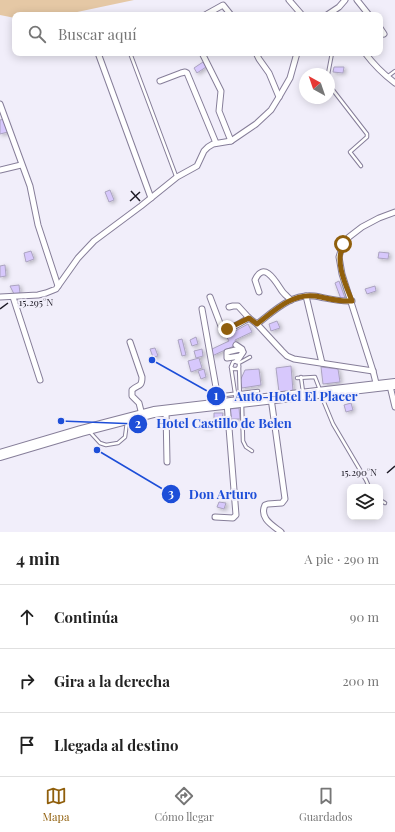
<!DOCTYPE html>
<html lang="es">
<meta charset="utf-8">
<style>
body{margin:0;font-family:"Playfair Display",serif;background:#f2f2f2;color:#222}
.controls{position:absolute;right:12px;bottom:12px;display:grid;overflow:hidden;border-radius:8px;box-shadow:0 2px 10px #0003}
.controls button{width:36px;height:36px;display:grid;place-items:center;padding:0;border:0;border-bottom:1px solid #e0e0e0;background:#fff;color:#222;font:20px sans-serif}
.compass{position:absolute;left:299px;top:68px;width:36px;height:36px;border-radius:50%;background:#fff;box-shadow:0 2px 10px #0003;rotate:320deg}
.stop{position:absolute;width:12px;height:12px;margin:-9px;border:3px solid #905f0c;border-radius:50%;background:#fff}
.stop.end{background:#905f0c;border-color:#fff;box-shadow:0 1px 4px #0008}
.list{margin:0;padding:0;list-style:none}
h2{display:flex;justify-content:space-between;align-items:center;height:52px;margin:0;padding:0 16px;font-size:17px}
h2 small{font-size:13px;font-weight:400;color:#767676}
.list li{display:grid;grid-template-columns:26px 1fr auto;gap:12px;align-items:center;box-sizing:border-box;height:64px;padding:0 16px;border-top:1px solid #e0e0e0}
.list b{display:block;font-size:15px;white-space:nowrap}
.list em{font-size:13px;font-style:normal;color:#767676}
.icon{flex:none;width:22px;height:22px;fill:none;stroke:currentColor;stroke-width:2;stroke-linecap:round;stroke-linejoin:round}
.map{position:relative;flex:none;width:395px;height:532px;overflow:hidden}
.search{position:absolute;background:#fff;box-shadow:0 2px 10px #0003;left:12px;right:12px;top:12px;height:44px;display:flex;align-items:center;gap:10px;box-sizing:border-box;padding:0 14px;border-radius:8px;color:#767676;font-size:15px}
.sheet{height:244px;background:#fff}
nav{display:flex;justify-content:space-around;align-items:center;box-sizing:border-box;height:56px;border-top:1px solid #e0e0e0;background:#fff;font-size:11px;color:#767676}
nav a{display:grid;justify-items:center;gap:2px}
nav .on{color:#905f0c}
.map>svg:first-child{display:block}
.green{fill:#e5c8a5}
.building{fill:#d7c8fc;stroke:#aba3c0;filter:url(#shadow)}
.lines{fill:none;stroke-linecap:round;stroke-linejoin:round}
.lane-casing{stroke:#867e99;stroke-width:4.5}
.street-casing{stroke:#867e99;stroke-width:7}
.highway-casing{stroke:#867e99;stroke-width:12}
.lane{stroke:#fff;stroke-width:2.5}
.street{stroke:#fff;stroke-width:5}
.highway{stroke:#fff;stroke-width:10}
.route{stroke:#905f0c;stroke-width:5}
.ticks{fill:none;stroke:#1e1b26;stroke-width:1.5}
.ticks-label{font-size:10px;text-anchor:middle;fill:#1e1b26;stroke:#f1eefa;stroke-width:4;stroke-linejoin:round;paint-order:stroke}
.leader{fill:none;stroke:#1d4ed8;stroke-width:1.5}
.callout-dot{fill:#1d4ed8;stroke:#f1eefa;stroke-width:1.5}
.mark-label{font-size:12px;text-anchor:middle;font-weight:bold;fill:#fff}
.callout-label{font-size:13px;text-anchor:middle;font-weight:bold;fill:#1d4ed8;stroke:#f1eefa;stroke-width:4;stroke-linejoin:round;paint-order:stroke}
</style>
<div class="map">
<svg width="395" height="532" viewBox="0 0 395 532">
<defs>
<filter id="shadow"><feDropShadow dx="2" dy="1.5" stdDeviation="2" flood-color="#0004"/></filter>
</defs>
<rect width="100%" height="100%" fill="#f1eefa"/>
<path class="green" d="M0,0H134L63,15H15V18L0,15Z"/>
<g class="building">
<path d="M203,62L206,67L197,73L194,68Z"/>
<path d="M334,67H344L343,73L333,72Z"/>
<path d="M4,119L8,132L0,134V120Z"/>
<path d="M110,190L114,200L109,202L105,192Z"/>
<path d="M31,251L34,259L26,262L24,253Z"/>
<path d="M379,252L389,253L388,259L378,258Z"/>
<path d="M5,265L6,276L0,277V266Z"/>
<path d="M339,281L345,298L341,299L335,283Z"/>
<path d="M19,285L20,293L14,294L10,286Z"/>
<path d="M375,286L376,291L367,294L365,289Z"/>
<path d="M277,321L280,328L271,331L269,324Z"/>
<path d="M248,324L252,332L235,340L236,345L212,356V349L229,341L226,336Z"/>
<path d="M196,337L198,344L192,346L190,340Z"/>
<path d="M182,339L186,355L182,356L178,340Z"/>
<path d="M155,348L158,356L153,357L150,349Z"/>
<path d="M202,349L203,356L196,358L194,351Z"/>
<path d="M199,358L202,368L191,372L188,361Z"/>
<path d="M291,366L293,391L279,392L276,368Z"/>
<path d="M321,367L338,369L340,382L323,384Z"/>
<path d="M204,369L206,377L201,379L198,371Z"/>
<path d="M259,369L261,385L242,388L240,381L245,370Z"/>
<path d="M351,403L353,410L346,412L344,405Z"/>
<path d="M239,408L240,419H231L230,409Z"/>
<path d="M214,413H223L222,419H214Z"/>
<rect x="203" y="421" width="7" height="6"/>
<path d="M219,502L226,503L224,509L217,507Z"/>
</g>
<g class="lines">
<defs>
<g id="lane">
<path d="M130,53L176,176"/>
<path d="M328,74L332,53"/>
<path d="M387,77L395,71"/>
<path d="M329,85L367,134V137L350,152L361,166"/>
<path d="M239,363V367L237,369H233L231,367L233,362L237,361L239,363L250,357"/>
<path d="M239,366L240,399"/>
<path d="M231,367L236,400"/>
<path d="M301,377L303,392"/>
<path d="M297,378L315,377L320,390"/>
<path d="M224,395L258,391"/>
<path d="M321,395L333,424L366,480L369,487"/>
<path d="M242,404L243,441L246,447L252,451"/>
<path d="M89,431L100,443L106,445L118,443L125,437L127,422"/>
<path d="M380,500L385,503"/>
</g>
<g id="street">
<path d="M289,0L302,15"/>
<path d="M357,0L369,15"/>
<path d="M205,15L223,5L231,15"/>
<path d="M327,15L339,7L345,0"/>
<path d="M380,28L384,34"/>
<path d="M98,53L151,198"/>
<path d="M202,53L221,91L219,111L231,141"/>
<path d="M256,53L259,59L269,73L279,97"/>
<path d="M365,53C374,65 383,74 395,83"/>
<path d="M160,81L181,73L185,72L187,73L216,143"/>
<path d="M0,104L30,186L38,225L58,286"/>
<path d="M0,170L21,165"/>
<path d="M259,292L255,280C264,260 276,282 282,291C284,294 288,297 291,300"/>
<path d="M306,296L322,363"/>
<path d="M0,297L38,295L46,293L56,289L78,258L94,241L141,206L177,177L197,166L204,151L208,147L213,144L231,141L256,124L271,110L279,97L290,78L297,53"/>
<path d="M13,297L40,380"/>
<path d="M210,297L221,326C228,333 241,322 249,318"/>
<path d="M229,307L233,306H238L249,318L257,324L282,351L287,356L294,359L373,371"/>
<path d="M202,309L219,404"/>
<path d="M257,324C274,311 292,293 314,296C327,298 339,302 352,301"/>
<path d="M130,342L142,377C142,388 138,384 132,390V396L139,403L142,415"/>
<path d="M236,345L242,349L243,352L237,361"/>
<path d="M240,356L227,358V352L240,349L243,352"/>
<path d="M390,386L395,407"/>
<path d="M377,387L373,371L342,274L339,257L343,244L349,237L362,227L379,218L395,212"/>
<path d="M271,398L285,499L282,503L268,504L265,505C259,518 272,525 281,532"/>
<path d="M166,411L167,462"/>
<path d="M215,517L233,518L236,515L227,403"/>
</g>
<path id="highway" d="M0,455L81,431L154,412L395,384"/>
</defs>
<use href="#lane" class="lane-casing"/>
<use href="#street" class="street-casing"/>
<use href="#highway" class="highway-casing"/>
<use href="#lane" class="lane"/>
<use href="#street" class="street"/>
<use href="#highway" class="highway"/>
</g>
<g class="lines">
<path class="route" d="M227,329L249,318L257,324C274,311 292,293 315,296C327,298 339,302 352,301C345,283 335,263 343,244"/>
</g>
<path class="ticks" d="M131,191L140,201M130,201L140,192M0,309L8,303M387,473L395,466"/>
<g class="ticks-label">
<text x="36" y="306">15.295°N</text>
<text x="359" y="476">15.290°N</text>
</g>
<path class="leader" d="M152 360L216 396M61 421L138 424M97 450L171 494"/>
<g class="callout-dot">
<circle cx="152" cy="360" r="4"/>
<circle cx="61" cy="421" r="4"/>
<circle cx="97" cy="450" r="4"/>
<circle cx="216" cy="396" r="10"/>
<circle cx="138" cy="424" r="10"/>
<circle cx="171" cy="494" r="10"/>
</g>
<g class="mark-label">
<text x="216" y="400">1</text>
<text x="138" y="428">2</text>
<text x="171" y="498">3</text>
</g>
<g class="callout-label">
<text x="296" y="401">Auto-Hotel El Placer</text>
<text x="224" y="428">Hotel Castillo de Belen</text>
<text x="223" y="499">Don Arturo</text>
</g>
</svg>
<div class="controls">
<button><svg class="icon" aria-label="layers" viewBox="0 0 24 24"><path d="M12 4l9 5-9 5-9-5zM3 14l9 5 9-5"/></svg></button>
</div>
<svg class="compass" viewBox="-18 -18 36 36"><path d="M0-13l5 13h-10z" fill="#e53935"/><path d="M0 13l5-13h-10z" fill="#767676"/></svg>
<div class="stop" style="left:343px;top:244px"></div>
<div class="stop end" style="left:227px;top:329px"></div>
<div class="search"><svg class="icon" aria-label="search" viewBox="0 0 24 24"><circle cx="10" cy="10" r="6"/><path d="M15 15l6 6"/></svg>Buscar aquí</div>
</div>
<section class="sheet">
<h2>4 min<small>A pie · 290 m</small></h2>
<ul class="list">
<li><svg class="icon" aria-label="ahead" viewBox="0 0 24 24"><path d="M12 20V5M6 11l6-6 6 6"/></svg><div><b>Continúa</b></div><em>90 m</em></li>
<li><svg class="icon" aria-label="right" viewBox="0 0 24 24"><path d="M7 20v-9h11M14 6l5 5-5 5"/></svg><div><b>Gira a la derecha</b></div><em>200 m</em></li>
<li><svg class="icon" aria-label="arrive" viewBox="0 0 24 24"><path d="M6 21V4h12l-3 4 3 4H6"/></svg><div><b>Llegada al destino</b></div></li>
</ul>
</section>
<nav>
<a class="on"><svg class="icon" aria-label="map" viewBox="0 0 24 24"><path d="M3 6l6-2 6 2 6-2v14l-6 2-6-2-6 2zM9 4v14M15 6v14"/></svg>Mapa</a>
<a><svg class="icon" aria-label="directions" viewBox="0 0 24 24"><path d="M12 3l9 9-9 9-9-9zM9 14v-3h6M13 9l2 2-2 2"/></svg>Cómo llegar</a>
<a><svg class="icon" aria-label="saved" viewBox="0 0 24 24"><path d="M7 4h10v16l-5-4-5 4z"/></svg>Guardados</a>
</nav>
